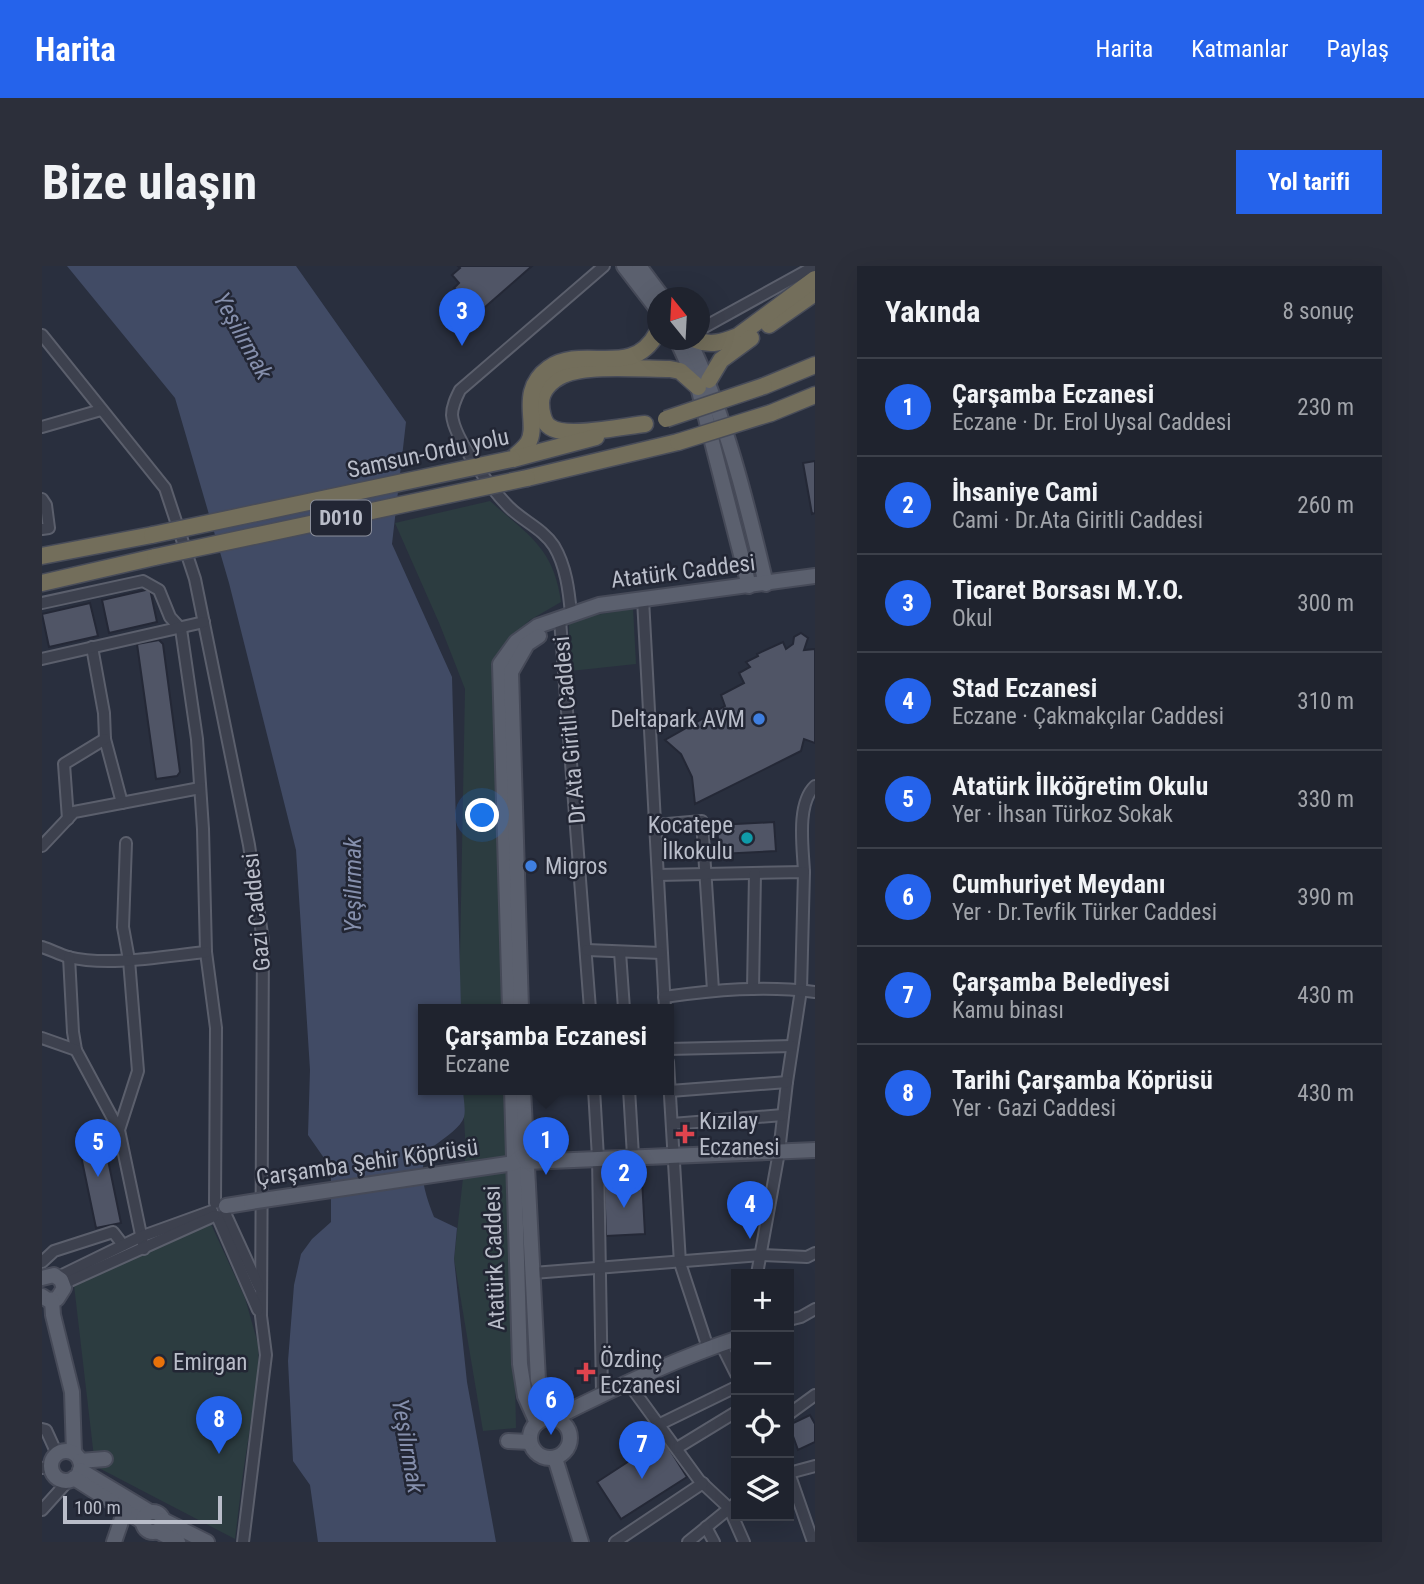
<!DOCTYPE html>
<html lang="tr">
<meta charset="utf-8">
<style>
body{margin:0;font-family:"Roboto Condensed",sans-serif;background:#2c2f3a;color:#f1f3f6}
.controls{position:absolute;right:21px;bottom:21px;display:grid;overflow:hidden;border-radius:0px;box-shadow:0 7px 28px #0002}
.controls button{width:63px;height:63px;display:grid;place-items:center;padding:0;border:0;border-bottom:2px solid #3c404a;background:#1f232e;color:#f1f3f6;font:35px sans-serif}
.compass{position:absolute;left:605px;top:21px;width:63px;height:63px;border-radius:50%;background:#1f232e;box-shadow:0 7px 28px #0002;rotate:342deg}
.scale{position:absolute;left:21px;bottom:18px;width:159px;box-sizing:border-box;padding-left:7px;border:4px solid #b9bdc9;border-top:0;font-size:19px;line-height:24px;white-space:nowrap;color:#b9bdc9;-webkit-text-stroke:5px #222634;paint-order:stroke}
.you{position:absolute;left:441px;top:550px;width:24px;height:24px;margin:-18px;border:5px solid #fff;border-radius:50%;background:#1a73e8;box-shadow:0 0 0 10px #1a73e833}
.badge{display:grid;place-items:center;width:46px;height:46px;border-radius:50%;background:#2563eb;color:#fff;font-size:23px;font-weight:700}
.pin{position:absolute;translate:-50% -58px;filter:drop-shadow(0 2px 4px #0008)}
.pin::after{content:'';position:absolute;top:37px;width:24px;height:21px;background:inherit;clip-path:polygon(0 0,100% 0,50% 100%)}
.popup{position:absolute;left:376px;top:738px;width:256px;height:91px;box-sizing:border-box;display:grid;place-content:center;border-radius:0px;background:#1f232e;filter:drop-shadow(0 2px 5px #0005);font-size:23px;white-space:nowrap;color:#a1a4aa}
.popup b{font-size:26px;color:#f1f3f6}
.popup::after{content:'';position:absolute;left:50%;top:100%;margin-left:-14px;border:14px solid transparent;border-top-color:#1f232e}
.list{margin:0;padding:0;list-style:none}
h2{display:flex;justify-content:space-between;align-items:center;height:91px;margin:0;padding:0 28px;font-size:30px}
h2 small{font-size:23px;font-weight:400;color:#a1a4aa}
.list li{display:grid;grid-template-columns:46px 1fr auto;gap:21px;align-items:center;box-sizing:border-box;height:98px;padding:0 28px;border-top:2px solid #3c404a}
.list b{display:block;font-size:26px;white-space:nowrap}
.list p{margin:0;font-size:23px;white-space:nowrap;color:#a1a4aa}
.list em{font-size:23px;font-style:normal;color:#a1a4aa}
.icon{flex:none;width:38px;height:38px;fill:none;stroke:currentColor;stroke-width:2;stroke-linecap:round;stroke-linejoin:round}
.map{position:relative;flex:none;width:773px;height:1276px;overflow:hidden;border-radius:0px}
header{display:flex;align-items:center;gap:42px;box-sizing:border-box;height:98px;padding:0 35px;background:#2563eb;color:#fff}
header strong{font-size:33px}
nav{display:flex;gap:38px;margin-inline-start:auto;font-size:24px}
.intro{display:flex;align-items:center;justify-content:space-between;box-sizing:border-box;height:168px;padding:0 42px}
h1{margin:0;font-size:49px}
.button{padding:18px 32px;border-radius:0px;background:#2563eb;color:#fff;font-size:24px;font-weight:700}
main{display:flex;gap:42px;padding:0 42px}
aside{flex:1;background:#1f232e;border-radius:0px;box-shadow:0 7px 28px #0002}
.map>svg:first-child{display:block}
.green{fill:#2c3c40}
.water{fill:#414b65}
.building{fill:#505566;stroke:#242836;stroke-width:2}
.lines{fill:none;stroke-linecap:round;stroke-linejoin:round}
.minor-casing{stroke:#5b5f6c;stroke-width:14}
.major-casing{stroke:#464a58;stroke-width:18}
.highway-casing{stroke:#484c59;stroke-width:19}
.minor{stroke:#3d414e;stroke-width:10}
.major{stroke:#5b606e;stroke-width:14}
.highway{stroke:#736e5b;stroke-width:16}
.major-bridge-casing{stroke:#464a58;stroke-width:18;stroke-linecap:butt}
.highway-bridge-casing{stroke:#484c59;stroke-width:19;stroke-linecap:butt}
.major-bridge{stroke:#5b606e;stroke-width:14}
.highway-bridge{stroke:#736e5b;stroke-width:16}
.shop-dot{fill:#3f7fe0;stroke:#222634;stroke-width:2.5}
.culture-dot{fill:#0f9aa8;stroke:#222634;stroke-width:2.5}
.health-dot{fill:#e0444e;stroke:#222634;stroke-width:2.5}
.food-dot{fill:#e8710a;stroke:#222634;stroke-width:2.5}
.labels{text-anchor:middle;stroke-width:5;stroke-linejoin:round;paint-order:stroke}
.shield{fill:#222634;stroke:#8c909c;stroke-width:2}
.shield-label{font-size:21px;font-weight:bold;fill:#b9bdc9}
.street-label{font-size:23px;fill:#b9bdc9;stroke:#222634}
.poi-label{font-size:23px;fill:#b9bdc9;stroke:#222634;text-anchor:start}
.water-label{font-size:24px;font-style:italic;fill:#858fac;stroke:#222634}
</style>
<header>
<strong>Harita</strong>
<nav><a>Harita</a><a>Katmanlar</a><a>Paylaş</a></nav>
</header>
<div class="intro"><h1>Bize ulaşın</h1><a class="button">Yol tarifi</a></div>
<main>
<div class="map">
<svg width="773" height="1276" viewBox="0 0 773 1276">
<rect width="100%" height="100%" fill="#292f3e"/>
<g class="green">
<path d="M448,235C486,269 512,282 519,336L488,354L462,378L465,743H417L423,423L398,359L353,257Z"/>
<path d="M591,342L594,398L528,405L527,357L534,353Z"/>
<path d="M420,823H467L474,1162L441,1165L412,993L424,885Z"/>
<path d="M168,956L203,1032L216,1078L217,1104L201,1207L193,1273L53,1200L30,1002Z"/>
</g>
<path class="water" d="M25,0H254L364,156L350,278L410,411L419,743H382V823H421C421,831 424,843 422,851C419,861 404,871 396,877C370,893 383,928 392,951L415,962L412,993L425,1116L454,1276H276L268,1219L251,1195L246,1095L252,1019L259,988L270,973L289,956V912L282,892L266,869L268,804L254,584L187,317L133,132Z"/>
<g class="building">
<path d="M416,0H490L442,42L435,34L428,40L412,22L417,17L410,9L418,2Z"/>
<path d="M773,195V247L770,248L761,197Z"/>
<path d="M108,323L115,356L67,367L60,334Z"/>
<path d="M48,337L56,370L7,381L0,348Z"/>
<path d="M759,367L766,372L762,384L773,383V477L762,473L759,485L653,538L650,511L639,488L623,474L683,440L679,429L702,417L697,407L708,401L704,396L716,390L715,388L741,376L744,383L751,378L752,371Z"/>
<path d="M117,374L121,378L138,506L135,510L114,513L95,378Z"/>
<path d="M732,556L734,585L677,588L675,559Z"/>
<path d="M59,860L79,957L54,962L34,866Z"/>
<path d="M600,913L603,968L564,970L562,915Z"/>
<path d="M768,1149L773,1158V1176L756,1184L747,1159Z"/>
<path d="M621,1173L645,1211L579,1253L555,1216Z"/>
</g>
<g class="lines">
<defs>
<g id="minor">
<path d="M657,64L773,0"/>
<path d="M0,69L123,222L153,313L207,579L221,675L219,1050L224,1089L201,1276"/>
<path d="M0,161L59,144"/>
<path d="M0,233L4,239L7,262L0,263"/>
<path d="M601,333L623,743"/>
<path d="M0,337L101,315L117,324L128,351L139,363L155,473L161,563L164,686L174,762L173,937"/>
<path d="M529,348C527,325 524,300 512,280C501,263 481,255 467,241C450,224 412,173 410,149C410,140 414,132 418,124L562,0"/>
<path d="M518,354L548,743"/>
<path d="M50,381L62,447L63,473L80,537"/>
<path d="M0,393L162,356"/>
<path d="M26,553L22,498L63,473"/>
<path d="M614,559L660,555L671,724"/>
<path d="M84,577L81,661L87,694L96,805L77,864L102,983"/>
<path d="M0,580L32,546L158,522"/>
<path d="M762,606C761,582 754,538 773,520"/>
<path d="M616,609L762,606L759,724L745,816L737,886L715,1008"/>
<path d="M0,681C9,684 17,688 26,691C68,701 122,690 164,686"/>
<path d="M545,684L619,687"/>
<path d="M578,686L582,743"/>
<path d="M27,691L31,766L34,784L77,864"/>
<path d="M711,723L713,607"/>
<path d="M622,731C672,724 723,719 773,726"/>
<path d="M0,772L34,784"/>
<path d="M626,783L750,780"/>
<path d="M626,796L638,997L666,1082"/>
<path d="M552,823L556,892L560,1128"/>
<path d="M587,823L591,890"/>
<path d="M628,825L745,816"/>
<path d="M630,858L741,849"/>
<path d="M183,947L217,1021"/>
<path d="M175,950L216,1044"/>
<path d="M0,996L12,985L71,966L81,979"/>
<path d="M491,1007L719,989L765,991L773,987"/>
<path d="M16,1011L98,971L170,945"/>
<path d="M21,1018L172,950"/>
<path d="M747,1054L759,1051L773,1043"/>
<path d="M679,1078L694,1108"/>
<path d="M587,1118L657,1214L687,1242L702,1276"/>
<path d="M747,1148L773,1129"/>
<path d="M616,1159L694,1121"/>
<path d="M0,1163L4,1164L15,1188"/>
<path d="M635,1182L694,1146"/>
<path d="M0,1202L9,1201"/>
<path d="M747,1207L771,1276"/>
<path d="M747,1207L773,1200"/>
<path d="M0,1244L27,1214"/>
<path d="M664,1261L672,1276"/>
<path d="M573,1276L661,1217"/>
<path d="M646,1276L694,1237"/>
</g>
<g id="major">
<path d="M582,0L615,43"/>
<path d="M597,0L621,32"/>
<path d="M635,74L656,121L707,320"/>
<path d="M647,74C684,151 704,234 724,318"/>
<path d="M468,743L458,398L474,376L496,360L557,339L773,310"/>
<path d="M479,743L469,406L485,378L497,370"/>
<path d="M470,823L478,1098L483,1130L495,1157"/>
<path d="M481,823L496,1114L508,1152"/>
<path d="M228,933L472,897L477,892L484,896L773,884"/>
<path d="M184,940L209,936"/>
<path d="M0,1012L12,1009L19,1014L22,1022L15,1033L6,1034L0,1030"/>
<path d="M10,1034L11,1049L30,1126L32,1187"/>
<circle cx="508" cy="1172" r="20"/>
<path d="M513,1152C570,1123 633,1093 694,1073"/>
<path d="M466,1175L488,1176"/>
<circle cx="24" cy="1200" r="15"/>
<path d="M513,1192L539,1276"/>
<path d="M38,1195L63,1193"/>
<path d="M38,1204L108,1246"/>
<path d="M32,1212L101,1256"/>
<circle cx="111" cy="1256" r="10"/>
<path d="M121,1254L165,1276"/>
<path d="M115,1265L136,1276"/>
<path d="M72,1276L83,1244"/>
</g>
<g id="highway">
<path d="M727,59L773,27"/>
<path d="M654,74C669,80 681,76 696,70L773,13"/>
<path d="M667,114L679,94L709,72"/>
<path d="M722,120L773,99"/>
<path d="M729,147L773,129"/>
<path d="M603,158C583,160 524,173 508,161C501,157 499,144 499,137C499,124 510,114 521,109C545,98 601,103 628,103L638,105L656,121"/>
<path d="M470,193C475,188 482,183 486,177C498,158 474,126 507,102C542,78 590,114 615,67"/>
<path d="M471,193L554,171"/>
<path d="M485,212L636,176"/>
<path d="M0,290L110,269"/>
<path d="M0,317L113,291"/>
</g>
</defs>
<use href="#minor" class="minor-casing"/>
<use href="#major" class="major-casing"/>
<use href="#highway" class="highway-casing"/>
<use href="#minor" class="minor"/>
<use href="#major" class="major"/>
<use href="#highway" class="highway"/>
<defs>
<path id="major-bridge" d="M209,936L228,933"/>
<g id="highway-bridge">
<path d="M624,153L722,120"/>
<path d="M636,176L729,147"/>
<path d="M110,269L470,193"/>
<path d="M113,291L485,212"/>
</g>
</defs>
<use href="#major-bridge" class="major-bridge-casing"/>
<use href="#highway-bridge" class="highway-bridge-casing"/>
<use href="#major-bridge" class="major-bridge"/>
<use href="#highway-bridge" class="highway-bridge"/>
</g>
<g class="shop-dot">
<circle cx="717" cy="453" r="7"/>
<circle cx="489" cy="600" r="7"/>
</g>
<circle class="culture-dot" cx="705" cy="572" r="7"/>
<g class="health-dot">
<path d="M639.5 857.5h7v7h7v7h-7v7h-7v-7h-7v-7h7z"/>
<path d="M540.5 1095.5h7v7h7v7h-7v7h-7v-7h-7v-7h7z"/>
</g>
<circle class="food-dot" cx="117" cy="1096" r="7"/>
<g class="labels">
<rect class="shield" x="269" y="234.5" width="60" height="35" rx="5"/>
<g class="shield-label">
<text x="299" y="259">D010</text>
</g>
<g class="street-label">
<text transform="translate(386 187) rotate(-12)" y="8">Samsun-Ordu yolu</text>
<text transform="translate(641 305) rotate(-7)" y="8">Atatürk Caddesi</text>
<text transform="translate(527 464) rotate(-95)" y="8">Dr.Ata Giritli Caddesi</text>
<text transform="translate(214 646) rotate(-96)" y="8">Gazi Caddesi</text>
<text transform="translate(325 896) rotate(-8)" y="8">Çarşamba Şehir Köprüsü</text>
<text transform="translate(452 992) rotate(-92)" y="8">Atatürk Caddesi</text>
</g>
<g class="poi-label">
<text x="703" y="461" text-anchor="end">Deltapark AVM</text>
<text x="691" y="567" text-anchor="end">Kocatepe<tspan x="691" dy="26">İlkokulu</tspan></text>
<text x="503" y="608">Migros</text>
<text x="657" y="863">Kızılay<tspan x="657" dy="26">Eczanesi</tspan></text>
<text x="558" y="1101">Özdinç<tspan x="558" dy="26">Eczanesi</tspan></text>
<text x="131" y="1104">Emirgan</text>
</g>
<g class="water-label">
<text transform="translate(201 70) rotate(61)" y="8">Yeşilırmak</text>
<text transform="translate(311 619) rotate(-90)" y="8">Yeşilırmak</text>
<text transform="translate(366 1180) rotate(80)" y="8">Yeşilırmak</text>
</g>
</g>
</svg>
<div class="controls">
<button>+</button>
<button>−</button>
<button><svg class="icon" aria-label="locate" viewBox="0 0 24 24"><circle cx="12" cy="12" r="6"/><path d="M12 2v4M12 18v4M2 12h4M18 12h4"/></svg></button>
<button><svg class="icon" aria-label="layers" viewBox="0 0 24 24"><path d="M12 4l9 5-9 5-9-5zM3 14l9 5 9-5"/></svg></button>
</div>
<svg class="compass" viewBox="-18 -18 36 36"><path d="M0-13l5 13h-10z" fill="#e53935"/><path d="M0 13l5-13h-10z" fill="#a1a4aa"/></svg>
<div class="scale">100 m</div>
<div class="you"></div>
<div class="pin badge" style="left:504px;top:909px">1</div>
<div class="popup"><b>Çarşamba Eczanesi</b>Eczane</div>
<div class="pin badge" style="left:582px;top:942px">2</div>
<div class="pin badge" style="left:420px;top:80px">3</div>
<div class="pin badge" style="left:708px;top:973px">4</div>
<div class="pin badge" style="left:56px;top:911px">5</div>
<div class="pin badge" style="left:509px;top:1169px">6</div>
<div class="pin badge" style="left:600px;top:1213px">7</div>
<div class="pin badge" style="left:177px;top:1188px">8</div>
</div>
<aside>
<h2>Yakında<small>8 sonuç</small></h2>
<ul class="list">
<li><span class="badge">1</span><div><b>Çarşamba Eczanesi</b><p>Eczane · Dr. Erol Uysal Caddesi</p></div><em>230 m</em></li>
<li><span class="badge">2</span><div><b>İhsaniye Cami</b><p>Cami · Dr.Ata Giritli Caddesi</p></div><em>260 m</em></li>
<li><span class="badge">3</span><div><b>Ticaret Borsası M.Y.O.</b><p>Okul</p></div><em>300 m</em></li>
<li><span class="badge">4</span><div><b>Stad Eczanesi</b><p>Eczane · Çakmakçılar Caddesi</p></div><em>310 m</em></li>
<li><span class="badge">5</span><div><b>Atatürk İlköğretim Okulu</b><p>Yer · İhsan Türkoz Sokak</p></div><em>330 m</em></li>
<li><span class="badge">6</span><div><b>Cumhuriyet Meydanı</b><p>Yer · Dr.Tevfik Türker Caddesi</p></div><em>390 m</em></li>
<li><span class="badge">7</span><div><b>Çarşamba Belediyesi</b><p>Kamu binası</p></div><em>430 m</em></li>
<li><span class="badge">8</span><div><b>Tarihi Çarşamba Köprüsü</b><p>Yer · Gazi Caddesi</p></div><em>430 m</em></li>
</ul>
</aside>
</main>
